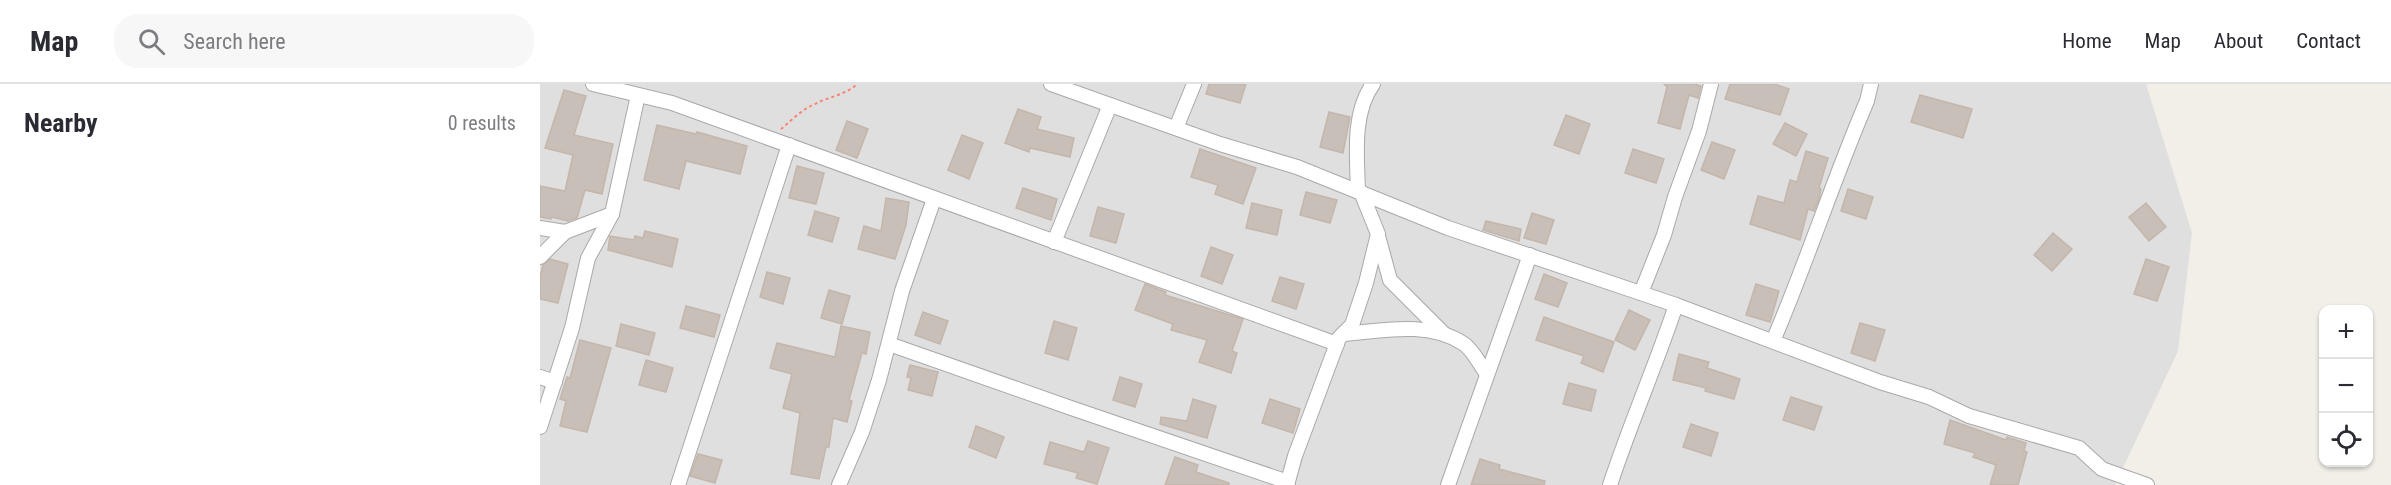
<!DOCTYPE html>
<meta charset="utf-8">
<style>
body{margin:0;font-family:"Roboto Condensed",sans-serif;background:#f7f7f7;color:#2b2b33}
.controls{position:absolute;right:18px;bottom:18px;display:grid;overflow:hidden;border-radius:12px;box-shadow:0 2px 4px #0004}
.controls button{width:54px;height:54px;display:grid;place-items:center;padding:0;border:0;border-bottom:2px solid #e1e1e2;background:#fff;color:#2b2b33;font:30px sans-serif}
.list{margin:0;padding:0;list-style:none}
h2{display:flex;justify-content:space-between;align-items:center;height:78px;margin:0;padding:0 24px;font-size:26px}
h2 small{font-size:20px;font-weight:400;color:#7c7c81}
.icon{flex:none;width:33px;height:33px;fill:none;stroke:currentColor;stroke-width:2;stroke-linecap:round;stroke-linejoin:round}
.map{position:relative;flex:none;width:1851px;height:401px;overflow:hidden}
header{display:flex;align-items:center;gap:36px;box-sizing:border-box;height:84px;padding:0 30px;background:#fff;border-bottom:2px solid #e1e1e2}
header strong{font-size:28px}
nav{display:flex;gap:33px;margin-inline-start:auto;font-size:21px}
.search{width:420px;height:54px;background:#f7f7f7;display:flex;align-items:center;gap:15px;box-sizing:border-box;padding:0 21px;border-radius:24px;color:#7c7c81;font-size:22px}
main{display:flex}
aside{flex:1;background:#fff}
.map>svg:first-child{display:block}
.residential{fill:#e0dfdf}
.building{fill:#c7bfb8;stroke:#c4b6ab;stroke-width:1.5}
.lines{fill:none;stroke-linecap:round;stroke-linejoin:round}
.minor-casing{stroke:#a9a9a9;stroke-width:16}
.path{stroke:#fa8072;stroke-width:2;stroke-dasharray:3 3;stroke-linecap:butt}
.minor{stroke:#fff;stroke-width:14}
</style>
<header>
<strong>Map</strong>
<div class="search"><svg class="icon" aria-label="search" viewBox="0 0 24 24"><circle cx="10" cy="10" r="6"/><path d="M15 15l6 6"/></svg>Search here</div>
<nav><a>Home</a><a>Map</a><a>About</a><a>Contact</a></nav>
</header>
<main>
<aside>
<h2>Nearby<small>0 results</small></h2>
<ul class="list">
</ul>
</aside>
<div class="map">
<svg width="1851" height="401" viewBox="0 0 1851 401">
<rect width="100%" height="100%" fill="#f2efe9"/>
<path class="residential" d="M0,0H1606L1652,149L1638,267L1575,401H0Z"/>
<g class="building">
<path d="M669,0H706L700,19L666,10Z"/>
<path d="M1124,0H1154L1161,2L1158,14L1149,11L1140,45L1118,39L1127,3Z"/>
<path d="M1190,0H1234L1249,5L1240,31L1185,15Z"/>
<path d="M24,6L46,12L34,51L73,60L62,110L45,106L37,134L28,137L12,133L11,135L0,133V102L25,107L33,71L5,64Z"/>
<path d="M1380,11L1432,25L1423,54L1371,38Z"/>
<path d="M478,25L501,33L497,45L534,54L530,73L490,64L489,68L465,59Z"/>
<path d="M789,28L810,33L803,69L780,63Z"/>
<path d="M1026,31L1050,40L1039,70L1014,61Z"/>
<path d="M307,37L328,45L317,74L296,66Z"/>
<path d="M1245,39L1267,50L1256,72L1233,60Z"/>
<path d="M117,41L156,50L157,48L207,62L200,90L146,77L139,105L104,96Z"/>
<path d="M422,51L443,59L429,95L408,86Z"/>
<path d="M1172,58L1195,66L1184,95L1161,86Z"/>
<path d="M660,65L716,84L703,120L675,110L678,101L651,93Z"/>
<path d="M1093,65L1124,75L1116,99L1085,89Z"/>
<path d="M1266,67L1288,74L1279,104L1281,105L1279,115L1274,127L1268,125L1260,156L1210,140L1218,112L1244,119L1250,96L1257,98Z"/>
<path d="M257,82L284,89L276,120L249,114Z"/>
<path d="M483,104L517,115L511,136L476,124Z"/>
<path d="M1308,105L1333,113L1326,135L1301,127Z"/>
<path d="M766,108L797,116L790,139L760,131Z"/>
<path d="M346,114L369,118L366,141L355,175L318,165L324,142L341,147Z"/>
<path d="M712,119L742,126L737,151L706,144Z"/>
<path d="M1606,119L1626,143L1609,157L1589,133Z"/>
<path d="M558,123L584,130L576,159L550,152Z"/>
<path d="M275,127L299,134L292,158L268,151Z"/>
<path d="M992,129L1014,136L1006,160L984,154Z"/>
<path d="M946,137L981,145L979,157L943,146Z"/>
<path d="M105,147L138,155L132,183L68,166L70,152L94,156L95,152L103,154Z"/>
<path d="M1513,149L1532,165L1512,187L1494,171Z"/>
<path d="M671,163L693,171L682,200L661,192Z"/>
<path d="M10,175L28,180L18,219L0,215V193L3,181Z"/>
<path d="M1606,175L1629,183L1617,217L1594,210Z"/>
<path d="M227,188L250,194L243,220L220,213Z"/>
<path d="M1004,190L1027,199L1018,223L995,215Z"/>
<path d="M740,193L764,200L756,225L732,217Z"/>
<path d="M605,200L626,208L625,211L703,235L692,267L697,269L691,289L659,278L667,256L631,246L633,240L595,226Z"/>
<path d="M1216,200L1239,207L1230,238L1206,231Z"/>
<path d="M289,206L310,212L302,240L281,234Z"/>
<path d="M146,222L180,231L174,253L140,244Z"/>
<path d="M1089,226L1110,236L1095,266L1075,256Z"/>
<path d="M383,228L408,237L400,260L375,251Z"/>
<path d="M1004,233L1074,258L1063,288L1041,279L1044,272L996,256Z"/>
<path d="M514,237L537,244L528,276L505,269Z"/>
<path d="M1320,239L1345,246L1335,277L1311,269Z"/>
<path d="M81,240L115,249L109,271L76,262Z"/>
<path d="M301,242L330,248L326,270L322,269L309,316L312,317L307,338L293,334L289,363H286L279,395L251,390L260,329L243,324L252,290L230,284L237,259L295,273Z"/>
<path d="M40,256L71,264L47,348L20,342L26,317L20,315L27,293L30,294Z"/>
<path d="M1139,270L1169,278L1167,284L1200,295L1194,315L1165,307L1166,304L1133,296Z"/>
<path d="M106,276L133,284L126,308L99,301Z"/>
<path d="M370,281L398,288L392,312L368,306L371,294L367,293Z"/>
<path d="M580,293L602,300L595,323L573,316Z"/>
<path d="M1029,299L1056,306L1051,327L1023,320Z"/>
<path d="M1251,313L1282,323L1274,346L1243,336Z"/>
<path d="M653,315L676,322L667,354L620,340L621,333L647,337Z"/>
<path d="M730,315L760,325L753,349L722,339Z"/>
<path d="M1410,336L1466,356L1467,353L1486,359L1484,367L1487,368L1478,401H1450L1456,381L1433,373L1435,369L1404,360Z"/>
<path d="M1151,340L1178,349L1171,372L1143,363Z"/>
<path d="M436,342L464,353L456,374L429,363Z"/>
<path d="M548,357L569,364L557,400L536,394L538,389L504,380L510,358L544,368Z"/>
<path d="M158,370L182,376L175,399L150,392Z"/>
<path d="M635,373L658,381L656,388L689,399V401H625Z"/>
<path d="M940,375L960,381L959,385L1005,397L1004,401H931Z"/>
</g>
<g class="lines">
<defs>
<g id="minor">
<path d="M53,0L132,19L797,260"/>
<path d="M511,0L680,60L757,83L908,144L1136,221L1340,298L1389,313L1429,332L1539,364L1562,385L1607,401"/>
<path d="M636,44L654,0"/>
<path d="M818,107C817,72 812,29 833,0"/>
<path d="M0,144L25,148"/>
<path d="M838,152L850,196L904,250"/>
<path d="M514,158L570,21"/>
<path d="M0,173L25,148L72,130"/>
<path d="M1101,209L1124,151L1135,113L1159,47L1171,0"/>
<path d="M803,250C841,247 889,236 924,260C933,266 940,281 947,290"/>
<path d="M1233,257C1267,178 1293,96 1327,17L1331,0"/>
<path d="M349,260L534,325L748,398"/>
<path d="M0,293L15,298"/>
<path d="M0,343L32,244L48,174L72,130L98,11"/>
<path d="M138,401L249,61"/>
<path d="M299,401L322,348L339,296L362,207L394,115"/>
<path d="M747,401L755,372L799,254L812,241L826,199L838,150L821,108"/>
<path d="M908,401L990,171"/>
<path d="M1070,401C1090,340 1116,281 1136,221"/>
</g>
</defs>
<use href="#minor" class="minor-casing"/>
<path class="path" d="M241,45C251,37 261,26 273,21C287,13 306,11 317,0"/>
<use href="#minor" class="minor"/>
</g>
</svg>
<div class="controls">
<button>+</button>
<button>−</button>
<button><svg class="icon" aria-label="locate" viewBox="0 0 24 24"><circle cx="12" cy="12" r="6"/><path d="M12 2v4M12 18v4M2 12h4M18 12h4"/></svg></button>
</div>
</div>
</main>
